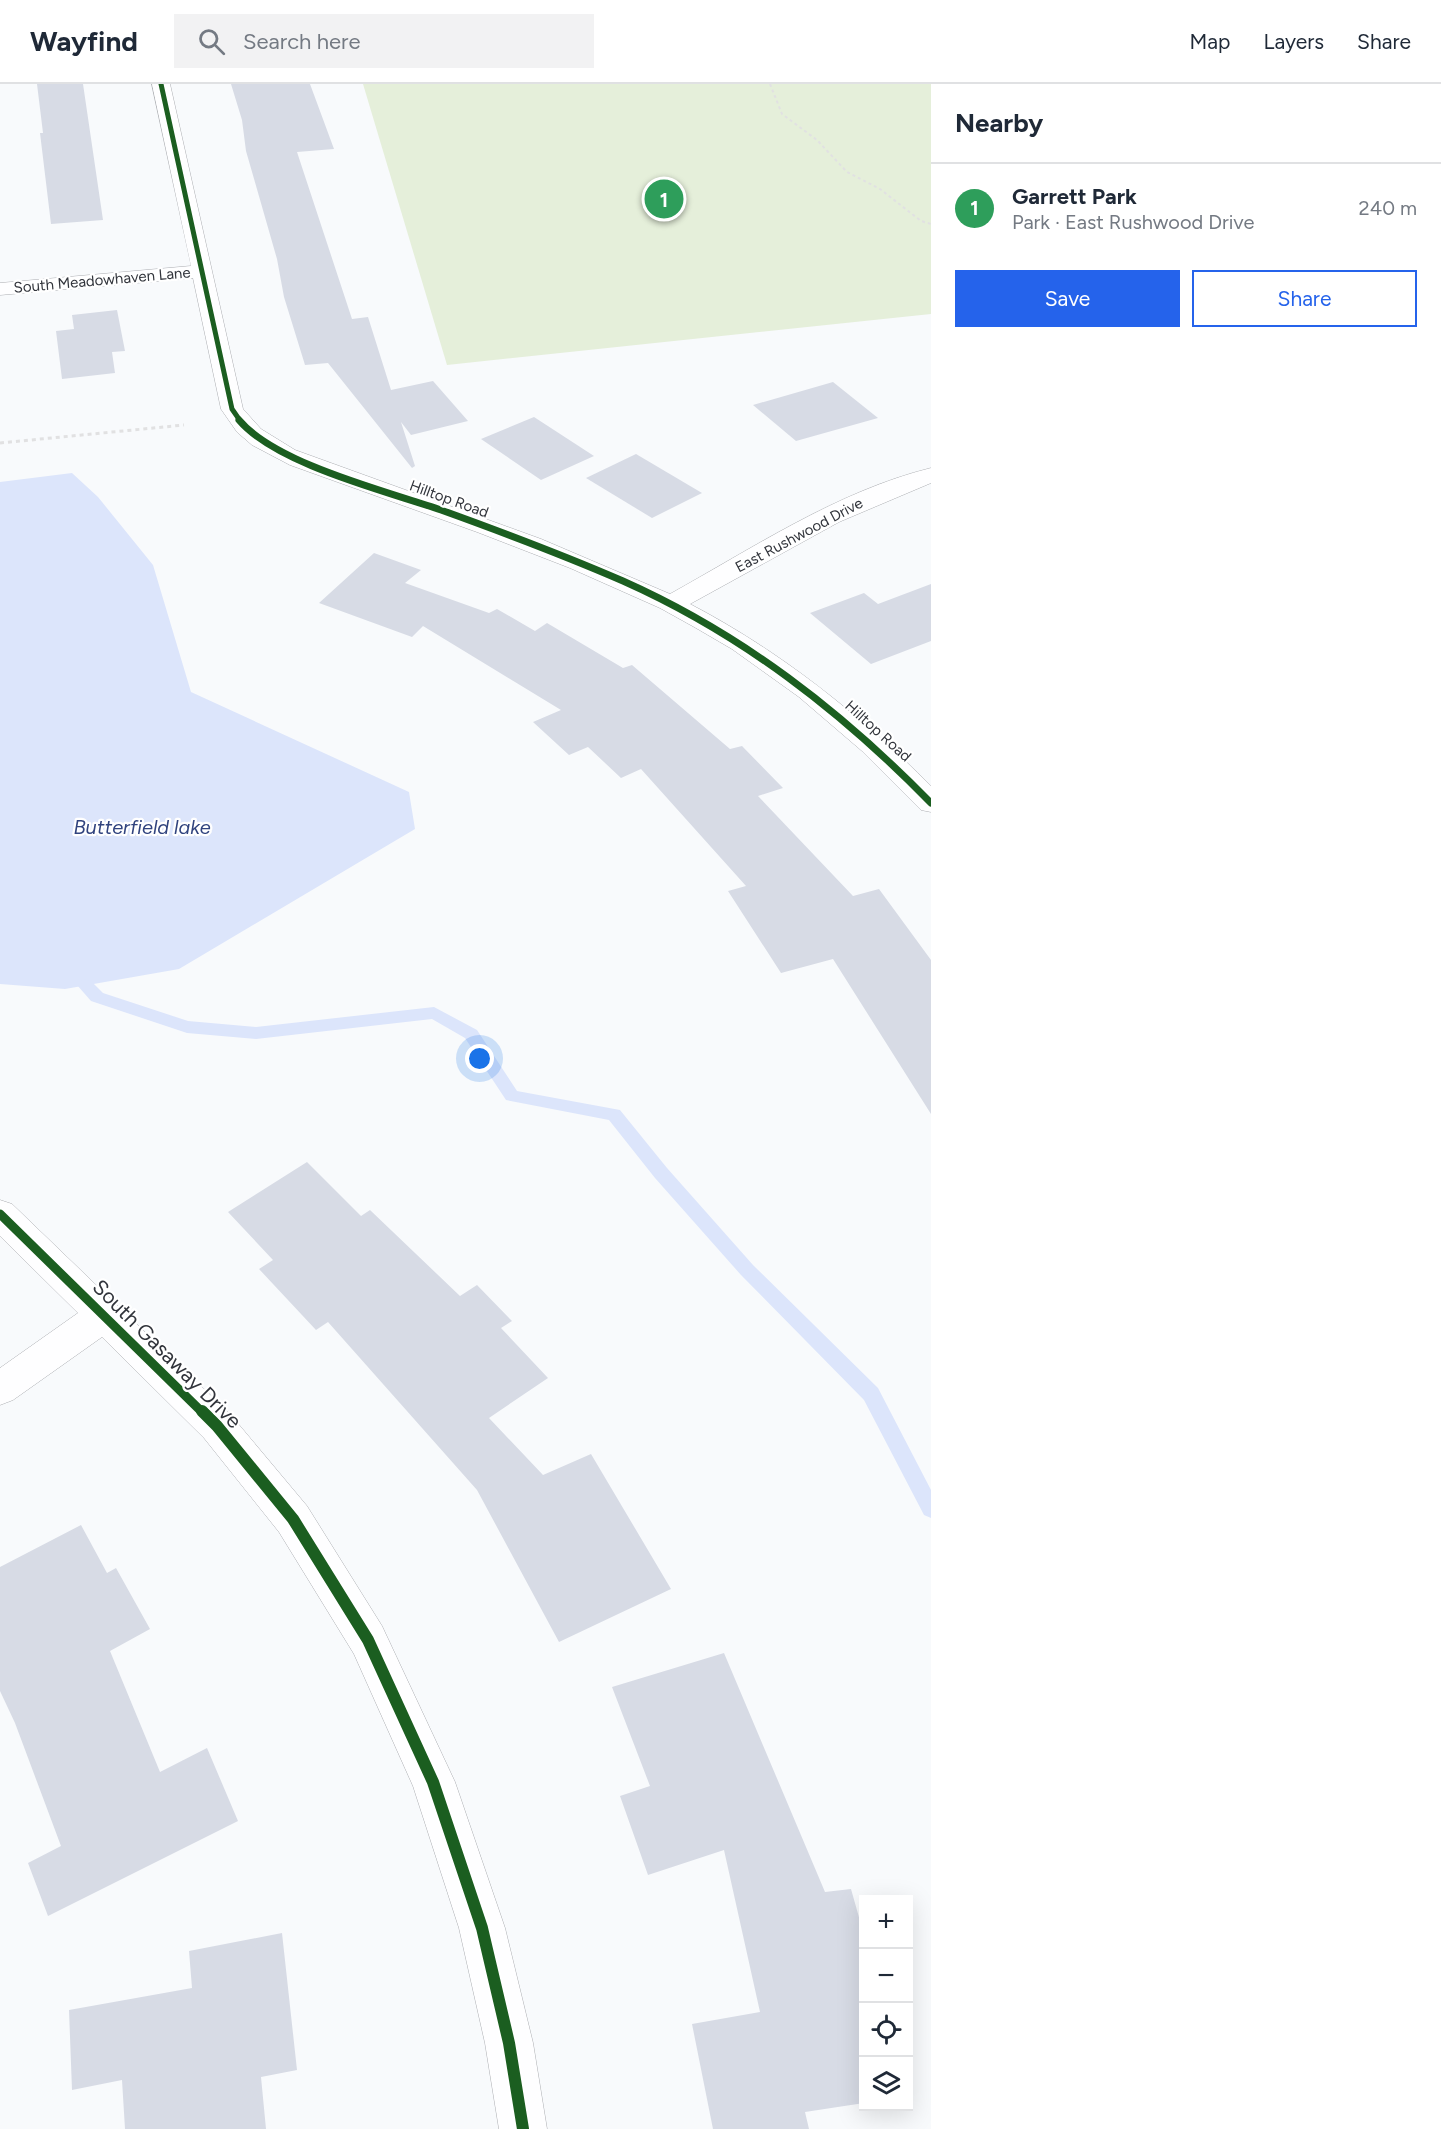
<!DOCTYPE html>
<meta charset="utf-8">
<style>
body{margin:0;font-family:Figtree,sans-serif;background:#f2f2f3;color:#1f2937}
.controls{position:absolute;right:18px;bottom:18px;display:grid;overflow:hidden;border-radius:0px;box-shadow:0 6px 24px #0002}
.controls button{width:54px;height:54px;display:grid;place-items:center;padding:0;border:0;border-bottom:2px solid #e0e1e3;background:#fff;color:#1f2937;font:30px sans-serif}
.you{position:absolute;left:480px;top:975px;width:21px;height:21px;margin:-15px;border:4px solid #fff;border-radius:50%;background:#1a73e8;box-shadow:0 0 0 9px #1a73e833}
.badge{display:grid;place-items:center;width:39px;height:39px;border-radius:50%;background:#2563eb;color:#fff;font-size:20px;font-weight:700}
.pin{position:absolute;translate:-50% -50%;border:3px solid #fff;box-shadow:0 2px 6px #0006}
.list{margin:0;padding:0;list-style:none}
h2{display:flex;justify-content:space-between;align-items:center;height:78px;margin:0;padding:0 24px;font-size:26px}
h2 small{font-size:20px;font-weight:400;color:#747a83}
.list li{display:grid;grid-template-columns:39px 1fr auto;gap:18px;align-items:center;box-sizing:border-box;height:90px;padding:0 24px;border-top:2px solid #e0e1e3}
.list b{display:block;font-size:22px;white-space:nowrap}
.list p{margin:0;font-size:20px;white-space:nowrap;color:#747a83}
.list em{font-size:20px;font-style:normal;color:#747a83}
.actions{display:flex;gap:12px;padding:18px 24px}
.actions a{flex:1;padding:14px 0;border:2px solid #2563eb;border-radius:0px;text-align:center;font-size:21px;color:#2563eb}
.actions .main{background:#2563eb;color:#fff}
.icon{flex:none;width:33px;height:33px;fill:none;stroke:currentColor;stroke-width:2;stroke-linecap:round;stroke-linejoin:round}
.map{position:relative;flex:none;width:931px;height:2045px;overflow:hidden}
header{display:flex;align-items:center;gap:36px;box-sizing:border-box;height:84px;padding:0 30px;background:#fff;border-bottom:2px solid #e0e1e3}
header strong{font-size:28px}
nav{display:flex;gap:33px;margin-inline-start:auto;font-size:21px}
.search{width:420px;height:54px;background:#f2f2f3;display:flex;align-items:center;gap:15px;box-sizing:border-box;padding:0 21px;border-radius:0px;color:#747a83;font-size:22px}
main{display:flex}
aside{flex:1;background:#fff}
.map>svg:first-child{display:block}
.green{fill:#e5efda}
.water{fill:#dce5fb}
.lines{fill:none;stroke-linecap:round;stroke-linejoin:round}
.stream{fill:#dce5fb;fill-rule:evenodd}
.building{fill:#d7dbe5}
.street-casing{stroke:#acaeb2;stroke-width:1}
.path-far1{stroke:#e1e1e2;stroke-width:2;stroke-dasharray:3 3;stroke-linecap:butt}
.path{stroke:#e1e1e2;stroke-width:3;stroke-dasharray:4 4;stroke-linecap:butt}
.street{fill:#fefeff;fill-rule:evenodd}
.cycleway-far3-casing{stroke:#fff;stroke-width:8}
.cycleway-far2-casing{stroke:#fff;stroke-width:10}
.cycleway-far1-casing{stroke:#fff;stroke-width:13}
.cycleway-casing{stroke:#fff;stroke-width:16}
.cycleway-far3{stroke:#1b5e20;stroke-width:5}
.cycleway-far2{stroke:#1b5e20;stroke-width:7}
.cycleway-far1{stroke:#1b5e20;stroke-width:9}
.cycleway{stroke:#1b5e20;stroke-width:12}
.labels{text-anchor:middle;stroke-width:4.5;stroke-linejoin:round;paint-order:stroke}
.far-street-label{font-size:15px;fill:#31343b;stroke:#fff}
.water-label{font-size:20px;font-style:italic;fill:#30437e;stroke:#fff}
.near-street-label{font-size:21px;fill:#31343b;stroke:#fff}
</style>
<header>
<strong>Wayfind</strong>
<div class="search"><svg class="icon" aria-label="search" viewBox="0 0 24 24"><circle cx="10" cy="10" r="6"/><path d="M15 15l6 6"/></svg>Search here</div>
<nav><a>Map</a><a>Layers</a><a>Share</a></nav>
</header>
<main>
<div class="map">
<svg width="931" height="2045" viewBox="0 0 931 2045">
<rect width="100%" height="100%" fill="#f8fafc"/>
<path class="green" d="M363,0H931V230L447,281Z"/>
<path class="water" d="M72,389L98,413L153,481L191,608L409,708L415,745L179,885L65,905L0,900V398Z"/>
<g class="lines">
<path class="stream" d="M85,895L91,897L103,909L188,937L256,943L434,923L477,946L517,1007L620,1026L667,1084L753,1181L878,1304L931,1406V1434L924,1431L864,1316L741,1191L655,1094L609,1036L506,1016L465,954L432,935L256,955L187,949L91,917L77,901L79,897Z"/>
</g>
<g class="building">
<path d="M37,0H83L103,136L51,140L40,49H43Z"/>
<path d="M231,0H310L334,65L297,68L352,235L368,233L391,306L433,297L468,337L411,351L401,338L415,382L412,384L328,279L305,281L284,213L277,175L246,67L242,36Z"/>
<path d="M117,226L125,267L112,268L115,289L62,295L56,247L74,245L72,231Z"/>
<path d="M833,298L878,334L796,357L753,321Z"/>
<path d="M534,333L594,372L541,396L481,355Z"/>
<path d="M636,370L702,409L652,434L586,394Z"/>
<path d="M374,469L421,486L405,499L489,529L497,525L535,547L547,539L623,584L632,581L730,665L742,662L783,704L758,712L853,812L879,805L931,876V1030L833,875L781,889L728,807L746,802L641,685L621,694L588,663L569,671L533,638L561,626L423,542L412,553L319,519Z"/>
<path d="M931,500V557L871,580L810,529L864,509L878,520Z"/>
<path d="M307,1078L361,1132L370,1126L460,1212L477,1201L512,1237L501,1244L548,1294L489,1334L543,1391L591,1370L671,1505L559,1558L477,1406L328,1238L316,1246L259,1185L273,1176L228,1128Z"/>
<path d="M81,1441L107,1489L116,1484L150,1545L110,1567L160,1688L207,1664L238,1737L48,1832L28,1779L61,1762L15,1639L0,1607V1483Z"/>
<path d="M724,1569L825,1808L851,1805L864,1851V2019L805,2028L809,2045H713L692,1940L760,1928L724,1766L648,1791L620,1712L650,1702L612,1603Z"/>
<path d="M282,1849L297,1986L261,1993L266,2045H125L122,1996L72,2006L69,1926L192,1904L189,1867Z"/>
</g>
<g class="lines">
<defs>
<g id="street">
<path d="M152,0H170L243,325L261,345L295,366L541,455L670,510C753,464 838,407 931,384V399L839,438L690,520C780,567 859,630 931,702V728L921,726L862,667L799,613L732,565L696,544L660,524L570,484L477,448L290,381L252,361L237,348L221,325L193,194L0,211V199L191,182Z"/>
<path d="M0,1116L12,1120L230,1330L307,1422L382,1542L455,1698L505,1844L533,1959L547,2045H499L485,1959L459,1844L413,1702L354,1570L279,1448L204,1354L102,1253L13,1316L0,1321V1284L78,1229L0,1152Z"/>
</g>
</defs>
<use href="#street" class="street-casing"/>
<path class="path-far1" d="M770,0L782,30L817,56L847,88L880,105L921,137L931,140"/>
<path class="path" d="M0,359L184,341"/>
<use href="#street" class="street"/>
<defs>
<path id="cycleway-far3" d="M161,0L232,325L241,338"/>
<path id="cycleway-far2" d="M239,336C276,380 386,407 441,426C502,448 563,471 623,497C742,550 841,627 931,719"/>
<path id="cycleway-far1" d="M0,1130L203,1329"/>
<path id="cycleway" d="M202,1327L217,1342L293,1435L368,1556L433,1698L482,1844L509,1959L523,2045"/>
</defs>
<use href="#cycleway-far3" class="cycleway-far3-casing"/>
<use href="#cycleway-far2" class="cycleway-far2-casing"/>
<use href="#cycleway-far1" class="cycleway-far1-casing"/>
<use href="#cycleway" class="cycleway-casing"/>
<use href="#cycleway-far3" class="cycleway-far3"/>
<use href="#cycleway-far2" class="cycleway-far2"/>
<use href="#cycleway-far1" class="cycleway-far1"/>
<use href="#cycleway" class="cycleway"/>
</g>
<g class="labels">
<g class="far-street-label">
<text transform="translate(102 196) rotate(-5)" y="5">South Meadowhaven Lane</text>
<text transform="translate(449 415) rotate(20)" y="5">Hilltop Road</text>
<text transform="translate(799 451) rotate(-28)" y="5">East Rushwood Drive</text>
<text transform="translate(878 647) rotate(42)" y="5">Hilltop Road</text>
</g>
<g class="water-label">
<text x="142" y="750">Butterfield lake</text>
</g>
<g class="near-street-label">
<text transform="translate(167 1270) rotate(45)" y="7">South Gasaway Drive</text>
</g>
</g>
</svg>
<div class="controls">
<button>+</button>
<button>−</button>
<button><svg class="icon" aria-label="locate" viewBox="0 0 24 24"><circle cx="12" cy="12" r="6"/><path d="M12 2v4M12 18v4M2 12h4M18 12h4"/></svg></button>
<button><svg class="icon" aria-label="layers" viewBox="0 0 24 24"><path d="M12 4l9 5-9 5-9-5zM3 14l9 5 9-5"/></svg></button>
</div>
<div class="you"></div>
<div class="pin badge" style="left:664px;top:115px;background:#2e9e5b">1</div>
</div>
<aside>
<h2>Nearby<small></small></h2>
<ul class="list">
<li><span class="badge" style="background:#2e9e5b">1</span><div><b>Garrett Park</b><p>Park · East Rushwood Drive</p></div><em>240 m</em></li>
</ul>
<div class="actions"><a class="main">Save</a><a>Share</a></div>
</aside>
</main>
